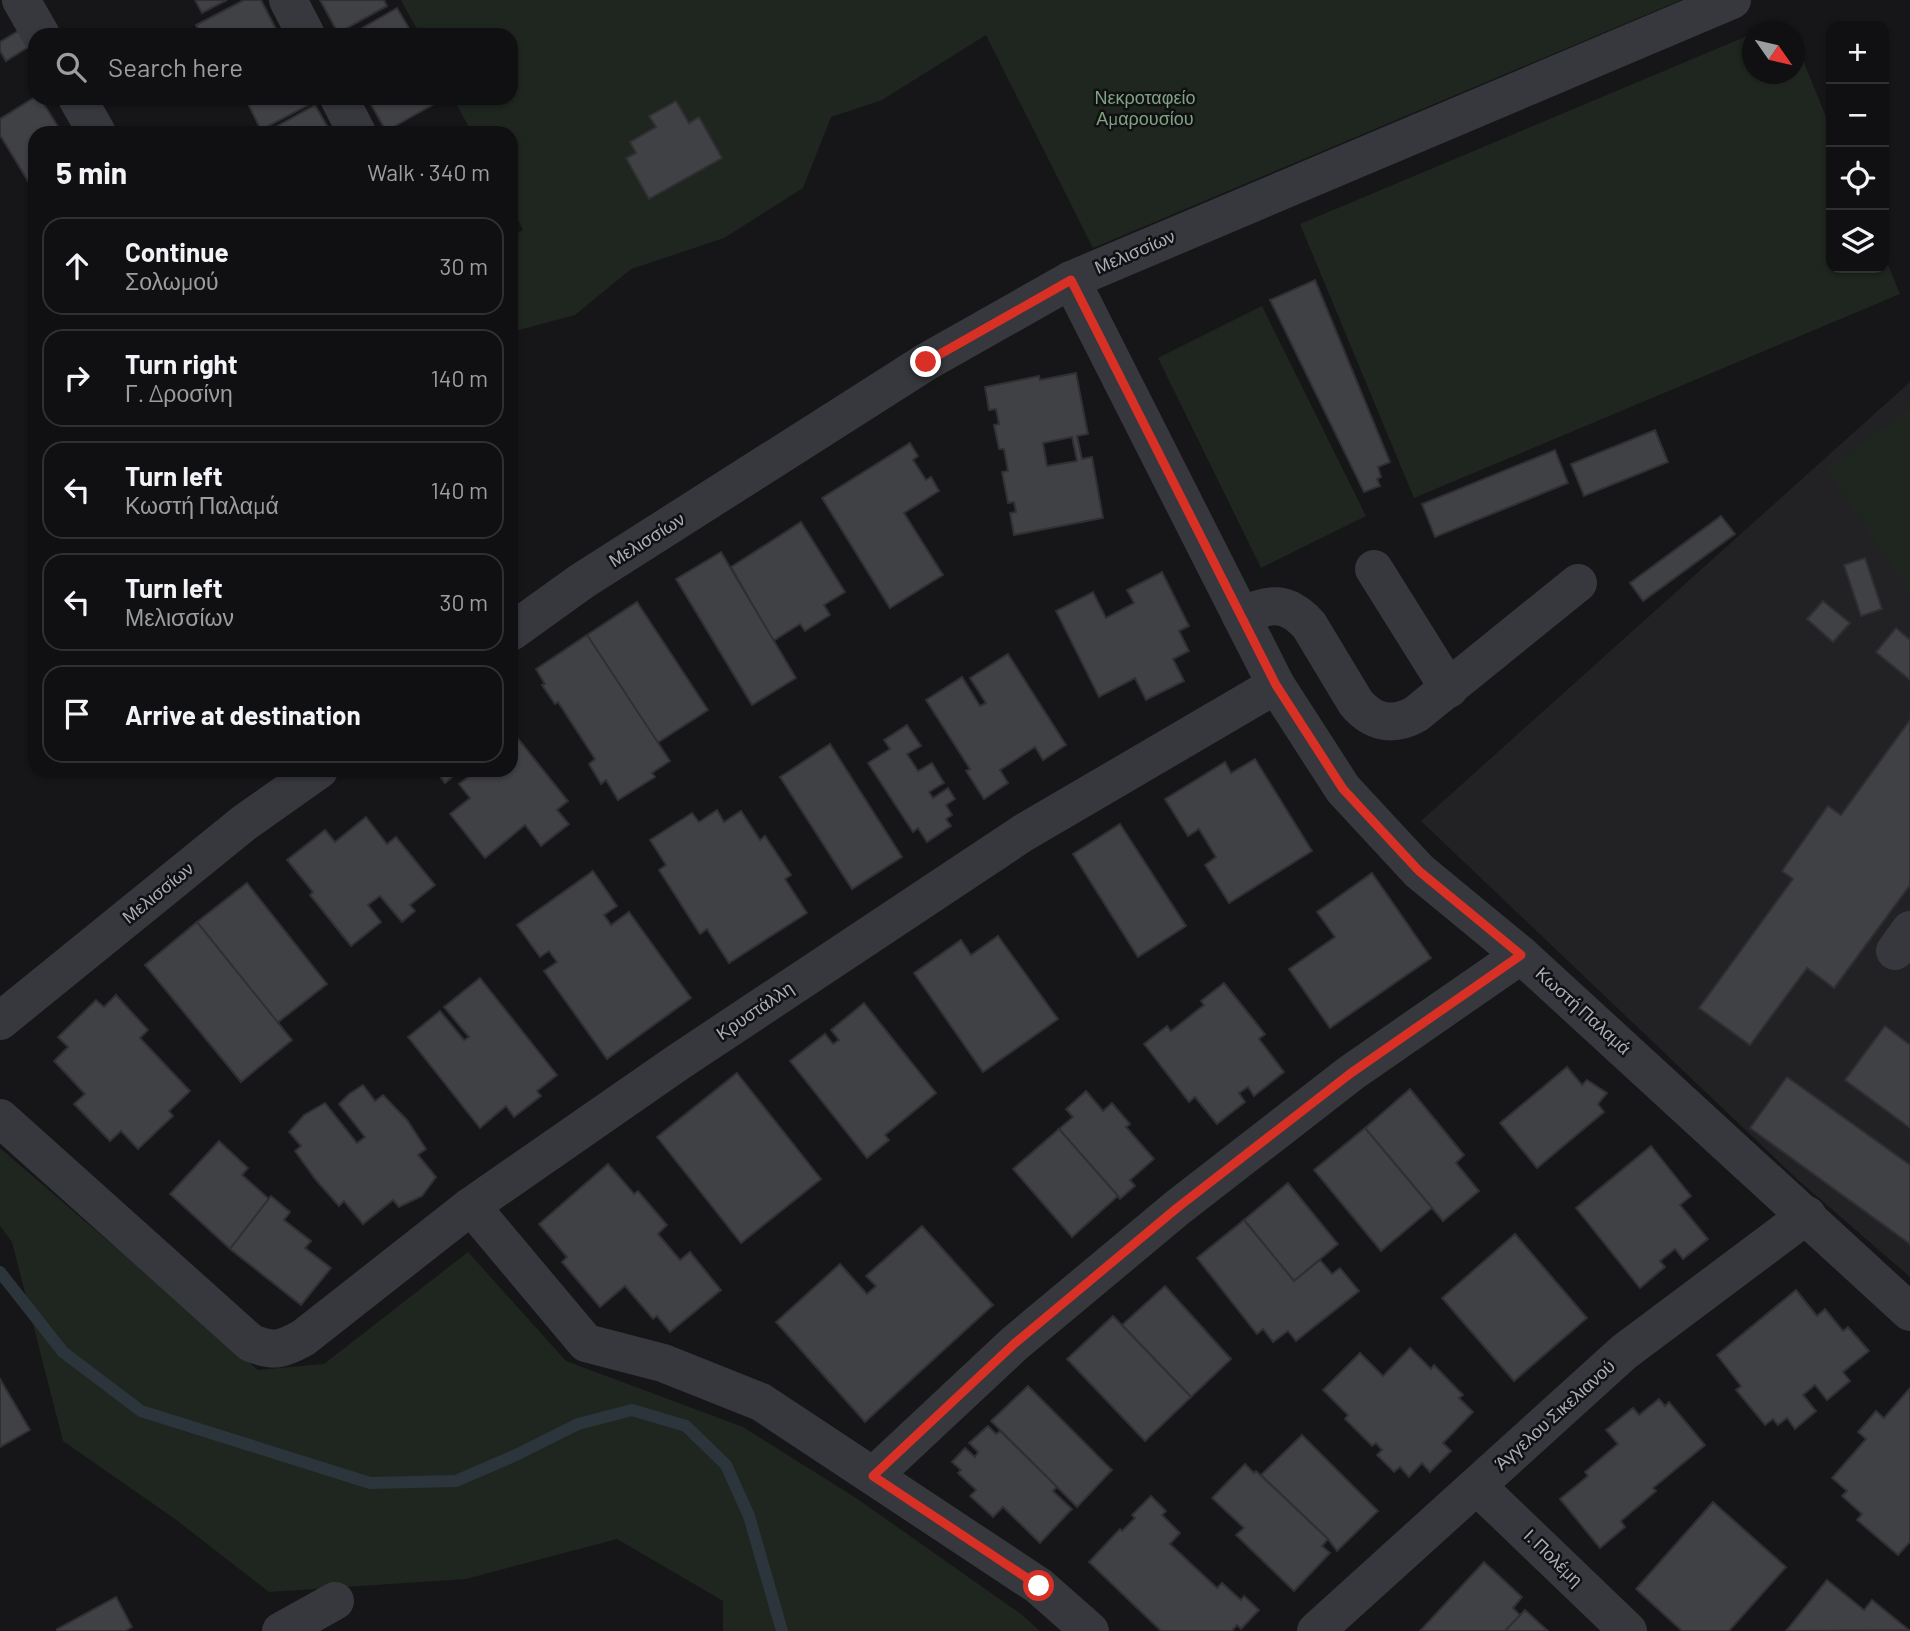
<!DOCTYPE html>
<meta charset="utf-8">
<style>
body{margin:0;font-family:Barlow,sans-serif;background:#19191b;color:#f1f3f6}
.controls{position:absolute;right:21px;top:21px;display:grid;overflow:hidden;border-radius:14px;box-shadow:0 2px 5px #0004}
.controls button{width:63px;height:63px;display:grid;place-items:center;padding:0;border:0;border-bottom:2px solid #303032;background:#101012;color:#f1f3f6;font:35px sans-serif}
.compass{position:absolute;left:1742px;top:21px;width:63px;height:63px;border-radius:50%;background:#101012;box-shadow:0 2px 5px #0004;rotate:124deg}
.stop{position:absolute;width:21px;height:21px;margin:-16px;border:5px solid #d93025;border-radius:50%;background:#fff}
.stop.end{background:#d93025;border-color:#fff;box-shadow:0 2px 7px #0008}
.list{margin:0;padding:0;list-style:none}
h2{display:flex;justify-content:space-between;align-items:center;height:91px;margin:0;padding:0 28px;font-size:30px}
h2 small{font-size:23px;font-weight:400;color:#9c9d9f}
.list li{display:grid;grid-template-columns:46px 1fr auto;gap:21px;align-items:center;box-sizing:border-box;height:98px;margin:0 14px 14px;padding:0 14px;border:2px solid #303032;border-radius:21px}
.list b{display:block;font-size:26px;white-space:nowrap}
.list p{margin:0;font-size:23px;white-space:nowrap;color:#9c9d9f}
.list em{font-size:23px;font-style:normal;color:#9c9d9f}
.icon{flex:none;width:38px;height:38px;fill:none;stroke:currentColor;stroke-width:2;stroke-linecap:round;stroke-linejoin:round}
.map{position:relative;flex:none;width:1910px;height:1631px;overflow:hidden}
.search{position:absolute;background:#101012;box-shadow:0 2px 5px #0004;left:28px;top:28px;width:490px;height:77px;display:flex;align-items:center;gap:18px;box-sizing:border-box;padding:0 24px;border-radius:21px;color:#9c9d9f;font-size:26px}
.panel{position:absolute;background:#101012;box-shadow:0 2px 5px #0004;left:28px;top:126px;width:490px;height:651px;border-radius:21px}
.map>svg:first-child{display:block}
.built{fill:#222225}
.green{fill:#1e261f}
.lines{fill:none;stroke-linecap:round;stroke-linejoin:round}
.stream{stroke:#2c353c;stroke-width:12}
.building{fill:#404145;stroke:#303034;stroke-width:2;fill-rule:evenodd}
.minor{stroke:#37383d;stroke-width:38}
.route{stroke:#d93025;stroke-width:9}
.labels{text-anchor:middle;stroke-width:5;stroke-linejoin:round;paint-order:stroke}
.park-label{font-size:18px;fill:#7fa381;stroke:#111113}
.street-label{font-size:18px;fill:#a8adb8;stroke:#111113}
</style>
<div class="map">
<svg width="1910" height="1631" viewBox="0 0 1910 1631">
<rect width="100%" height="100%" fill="#161618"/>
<path class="built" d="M1910,382V1277L1798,1180L1421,821Z"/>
<g class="green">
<path d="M401,0H1681L1093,248L986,35L882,100L831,117L803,188L724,238L631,269L575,315L511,332V237L523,230L511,206V133H472L453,98H511V35H420Z"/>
<path d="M1752,34V74H1794L1795,41L1831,129V268H1884V255L1900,294L1414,498L1300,224Z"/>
<path d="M1262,306L1366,516L1261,568L1158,358Z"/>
<path d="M1910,409V593L1825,468Z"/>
<path d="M0,1148L258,1370L324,1364L468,1252L566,1361L743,1427L856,1498L1021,1614L1040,1631H723V1601L617,1539L466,1579L269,1592L175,1519L63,1441L12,1242L0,1226Z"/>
</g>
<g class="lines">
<path class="stream" d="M0,1272L63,1352L141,1411L370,1483L456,1481L516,1455L578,1424L632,1410L686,1426L726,1465L749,1516L782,1631"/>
</g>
<g class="building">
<path d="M195,0H227L202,13Z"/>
<path d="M244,0H261L279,35H201L196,25Z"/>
<path d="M320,0H384L387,6L338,33Z"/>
<path d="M397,8L413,35H350Z"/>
<path d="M23,28L33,44L6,61L0,51V42Z"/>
<path d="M35,97L40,98L62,133H35V184L31,186L0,135V119Z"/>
<path d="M245,98H320V99L261,130Z"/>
<path d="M375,98H445L386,131L369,101Z"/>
<path d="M676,101L689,123L699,117L722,158L649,199L626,158L636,153L630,142L656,127L649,116Z"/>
<path d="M315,105L331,133H265Z"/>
<path d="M1315,280L1390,462L1378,467L1381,477L1377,479L1380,486L1364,492L1270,300Z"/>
<path d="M1076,373L1088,434L1077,436L1082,459L1092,457L1103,518L1014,535L1010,513L1016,512L1014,502L1008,503L1002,472L1008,471L1004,449H999L994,425L999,424L996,409L989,410L985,387L1039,376L1040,380ZM1072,437L1077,461L1047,466L1043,443Z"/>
<path d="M1655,430L1668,462L1584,496L1571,464Z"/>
<path d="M910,443L918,456L913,460L926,480L931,477L939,491L904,513L943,575L890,608L822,498Z"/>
<path d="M1555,450L1568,483L1435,537L1422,504Z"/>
<path d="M1721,516L1735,534L1643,601L1630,583Z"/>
<path d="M801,522L845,592L824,605L830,615L805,631L800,624L773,641L731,567Z"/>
<path d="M721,552L796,678L752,705L676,579Z"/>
<path d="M1865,558L1882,609L1861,616L1844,565Z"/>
<path d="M1162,572L1189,626L1179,631L1189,651L1173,659L1184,681L1146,700L1135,678L1099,697L1056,611L1093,592L1106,618L1134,603L1127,590Z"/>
<path d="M1823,601L1850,623L1833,642L1807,619Z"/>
<path d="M637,602L708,710L657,743L587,635Z"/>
<path d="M1896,628L1910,640V680L1876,652Z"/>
<path d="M587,635L670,761L652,773L655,777L618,800L606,780L601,784L589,764L595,759L558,702L555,704L542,685L545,684L536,669Z"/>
<path d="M1008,654L1066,745L1043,760L1035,747L1000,770L1008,783L984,799L966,771L970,769L926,700L962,677L980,706L986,703L970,678Z"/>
<path d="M1910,720V885L1834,988L1807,968L1750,1045L1699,1008L1793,879L1782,871L1828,806L1841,815Z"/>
<path d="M907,725L921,746L907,754L918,771L932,763L944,783L929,792L933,798L948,788L955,799L946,805L952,815L946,819L951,826L927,842L918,828L913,832L868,763L890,749L884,740Z"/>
<path d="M511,730L568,801L557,810L569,824L541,846L525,825L485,858L450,814L470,798L459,784L473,773L470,770H511Z"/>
<path d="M830,744L902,857L852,889L780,777Z"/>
<path d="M1255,759L1312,851L1229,903L1205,865L1216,857L1199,829L1188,836L1165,799L1225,762L1231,773Z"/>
<path d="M435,770H461L445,783Z"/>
<path d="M717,810L724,822L741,811L760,840L765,836L791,875L785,879L807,913L729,963L707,929L700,934L659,870L666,865L650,840L692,813L699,822Z"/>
<path d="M366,817L387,844L396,837L435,885L410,905L415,911L402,922L380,896L368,905L381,922L351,946L310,895L313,892L287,860L325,830L335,842Z"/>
<path d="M1120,824L1186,926L1138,957L1073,854Z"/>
<path d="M593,871L617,906L604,915L611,925L629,912L691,998L607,1059L544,971L557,962L549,951L540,957L517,925Z"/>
<path d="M1372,873L1431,958L1330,1028L1289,969L1335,937L1317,912Z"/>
<path d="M247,883L327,984L277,1023L197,922Z"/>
<path d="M197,922L292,1040L241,1082L145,965Z"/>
<path d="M998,936L1058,1019L983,1072L914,973L961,940L971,955Z"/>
<path d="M480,978L557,1075L537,1091L541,1096L514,1117L506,1106L480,1128L408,1037L440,1011L464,1040L469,1037L444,1007Z"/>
<path d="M1224,983L1265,1034L1259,1039L1284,1072L1254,1096L1248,1087L1239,1093L1245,1102L1217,1124L1195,1097L1189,1102L1144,1044L1167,1026L1171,1031L1204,1005L1201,1001Z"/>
<path d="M116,995L148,1030L140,1038L190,1091L169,1111L173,1116L138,1149L121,1131L110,1141L74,1104L85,1094L54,1061L68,1047L58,1037L96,1000L104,1007Z"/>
<path d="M864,1003L936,1093L885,1135L889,1140L867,1158L790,1061L825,1034L833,1044L839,1040L831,1030Z"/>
<path d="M1885,1026L1910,1045V1128L1845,1080Z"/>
<path d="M1567,1067L1582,1085L1587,1080L1607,1093L1598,1104L1604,1112L1537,1168L1500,1123Z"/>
<path d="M737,1073L821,1179L741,1243L657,1137Z"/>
<path d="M1787,1077L1910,1165V1244L1750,1128Z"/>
<path d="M363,1085L375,1101L383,1095L407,1120L426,1149L418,1155L436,1177L422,1196L399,1207L393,1200L363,1224L344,1201L339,1206L316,1180L295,1151L301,1146L289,1132L304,1115L325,1103L357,1143L365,1137L339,1104L349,1094Z"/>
<path d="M1410,1089L1464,1155L1456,1163L1479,1191L1443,1221L1365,1128Z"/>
<path d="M1086,1091L1103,1111L1112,1103L1130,1124L1126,1127L1154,1159L1130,1180L1135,1186L1120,1199L1059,1129L1073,1117L1066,1109Z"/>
<path d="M1365,1128L1432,1208L1381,1251L1314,1170Z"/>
<path d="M1059,1129L1118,1196L1072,1237L1013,1169Z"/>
<path d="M219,1141L248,1168L242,1175L269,1199L230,1249L170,1194Z"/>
<path d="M1651,1146L1691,1196L1680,1205L1708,1239L1683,1259L1675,1249L1660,1261L1665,1267L1640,1288L1576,1208Z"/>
<path d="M608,1164L634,1194L638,1191L667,1225L658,1234L680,1260L690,1252L721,1290L670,1332L657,1316L653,1319L625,1286L600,1307L562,1262L567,1257L539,1224Z"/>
<path d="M1288,1183L1338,1244L1294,1281L1244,1220Z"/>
<path d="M271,1196L290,1212L284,1220L311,1241L305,1248L331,1268L301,1305L230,1249Z"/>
<path d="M1244,1220L1294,1281L1320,1260L1332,1274L1340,1268L1359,1291L1296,1341L1288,1331L1273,1342L1263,1329L1257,1334L1197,1258Z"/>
<path d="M922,1226L993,1305L865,1422L776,1322L840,1264L867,1294L876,1286L866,1276Z"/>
<path d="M1515,1234L1587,1318L1514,1381L1442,1298Z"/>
<path d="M1165,1286L1231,1359L1191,1397L1122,1325Z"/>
<path d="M1796,1290L1817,1316L1825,1309L1843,1331L1848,1327L1869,1351L1843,1372L1850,1381L1827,1400L1815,1385L1803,1395L1816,1411L1795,1429L1787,1418L1778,1425L1773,1419L1765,1425L1736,1390L1741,1386L1717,1355Z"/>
<path d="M1113,1316L1191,1397L1145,1441L1067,1359Z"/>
<path d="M1410,1348L1431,1369L1434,1365L1463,1395L1459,1398L1473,1412L1443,1443L1451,1451L1430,1472L1422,1463L1409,1477L1400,1467L1394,1472L1377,1455L1382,1450L1376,1443L1372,1446L1345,1419L1348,1415L1323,1390L1360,1353L1383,1376Z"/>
<path d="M0,1379L30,1430L0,1447Z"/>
<path d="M1028,1386L1112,1470L1077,1507L991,1421Z"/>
<path d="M1910,1388V1542L1898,1555L1857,1520L1862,1514L1842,1496L1847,1491L1832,1478L1866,1439L1858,1432L1876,1411L1884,1418Z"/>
<path d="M1659,1399L1665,1406L1669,1402L1705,1445L1653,1488L1656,1491L1621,1521L1625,1527L1600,1548L1560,1499L1588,1476L1585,1472L1618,1444L1606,1430L1633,1408L1639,1415Z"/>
<path d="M988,1426L996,1434L1000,1431L1057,1487L1053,1491L1072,1509L1040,1543L1003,1507L993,1517L970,1496L976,1490L958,1473L961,1470L952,1462L965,1448L975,1457L978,1452L969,1443Z"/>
<path d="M1302,1435L1378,1511L1337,1551L1328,1539L1261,1475Z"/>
<path d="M1245,1464L1254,1473L1256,1471L1328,1539L1322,1546L1330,1553L1294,1591L1236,1535L1244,1528L1212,1498Z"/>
<path d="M1151,1496L1166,1511L1162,1515L1180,1533L1170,1544L1217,1588L1222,1583L1241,1600L1244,1596L1259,1610L1241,1629L1237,1625L1232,1631H1161L1089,1562L1120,1529L1122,1531L1135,1518L1132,1515Z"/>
<path d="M1713,1502L1786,1567L1729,1631H1682L1636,1589Z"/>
<path d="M1484,1562L1522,1597L1513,1608L1520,1615L1505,1631H1420Z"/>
<path d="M1827,1580L1864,1610L1872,1600L1909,1630L1786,1631Z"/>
<path d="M116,1597L132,1627L125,1631H57V1629Z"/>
<path d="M1525,1610L1548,1631H1505Z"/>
</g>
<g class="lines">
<g class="minor">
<path d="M21,0L41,35"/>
<path d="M288,0L306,35"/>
<path d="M77,98L97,133"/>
<path d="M339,98L357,133"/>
<path d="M1071,280L1276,685L1343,789L1419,871L1521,955L1910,1312"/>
<path d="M1374,569L1449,689"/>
<path d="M1241,616C1270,603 1286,600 1309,625L1356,703C1373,723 1393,727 1416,714L1578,583"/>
<path d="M511,632L582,581L926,362L1071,280L1732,0"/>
<path d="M1895,951L1910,930"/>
<path d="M0,1021L244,823L319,770"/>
<path d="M0,1118L251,1343C274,1352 281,1350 303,1338L471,1206L677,1063L1023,833L1276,685"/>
<path d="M471,1206L586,1343L663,1363L761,1402L1039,1586L1090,1631"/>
<path d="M873,1476L1014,1344L1177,1208L1351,1073L1521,955"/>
<path d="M1477,1486L1628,1631"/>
<path d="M281,1631L335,1601"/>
<path d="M1316,1631L1624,1352L1807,1215"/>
</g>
</g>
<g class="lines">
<path class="route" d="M926,362L1071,280L1276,685L1343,789L1419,871L1521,955L1351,1073L1177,1208L1014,1344L873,1476L1039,1586"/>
</g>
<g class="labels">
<g class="park-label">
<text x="1145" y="104">Νεκροταφείο<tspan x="1145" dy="21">Αμαρουσίου</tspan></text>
</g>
<g class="street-label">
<text transform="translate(1135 252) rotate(-23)" y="6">Μελισσίων</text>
<text transform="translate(647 540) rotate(-32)" y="6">Μελισσίων</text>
<text transform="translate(158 893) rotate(-39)" y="6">Μελισσίων</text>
<text transform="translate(755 1011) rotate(-34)" y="6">Κρυστάλλη</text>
<text transform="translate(1583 1011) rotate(42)" y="6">Κωστή Παλαμά</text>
<text transform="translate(1555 1415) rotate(-42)" y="6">Άγγελου Σικελιανού</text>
<text transform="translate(1553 1558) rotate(44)" y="6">Ι. Πολέμη</text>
</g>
</g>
</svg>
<div class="controls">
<button>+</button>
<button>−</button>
<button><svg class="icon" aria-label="locate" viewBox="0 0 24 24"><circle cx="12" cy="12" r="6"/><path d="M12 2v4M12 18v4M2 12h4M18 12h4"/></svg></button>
<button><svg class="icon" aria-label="layers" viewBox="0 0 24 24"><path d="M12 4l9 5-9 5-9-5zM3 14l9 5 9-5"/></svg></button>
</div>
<svg class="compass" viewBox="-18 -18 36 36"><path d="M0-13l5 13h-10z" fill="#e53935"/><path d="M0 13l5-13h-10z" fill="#9c9d9f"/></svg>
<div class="stop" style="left:1039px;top:1586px"></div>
<div class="stop end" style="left:926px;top:362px"></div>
<div class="search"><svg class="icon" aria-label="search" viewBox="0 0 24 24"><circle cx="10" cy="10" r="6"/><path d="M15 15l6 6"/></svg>Search here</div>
<section class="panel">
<h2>5 min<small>Walk · 340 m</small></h2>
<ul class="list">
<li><svg class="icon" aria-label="ahead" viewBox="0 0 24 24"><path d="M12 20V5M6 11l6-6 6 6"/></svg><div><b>Continue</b><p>Σολωμού</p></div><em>30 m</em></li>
<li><svg class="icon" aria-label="right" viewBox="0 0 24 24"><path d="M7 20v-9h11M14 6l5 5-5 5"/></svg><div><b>Turn right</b><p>Γ. Δροσίνη</p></div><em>140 m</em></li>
<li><svg class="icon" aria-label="left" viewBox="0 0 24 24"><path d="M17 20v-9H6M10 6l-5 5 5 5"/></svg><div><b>Turn left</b><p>Κωστή Παλαμά</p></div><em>140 m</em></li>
<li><svg class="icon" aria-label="left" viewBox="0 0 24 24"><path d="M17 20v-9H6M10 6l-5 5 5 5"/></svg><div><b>Turn left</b><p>Μελισσίων</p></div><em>30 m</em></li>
<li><svg class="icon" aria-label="arrive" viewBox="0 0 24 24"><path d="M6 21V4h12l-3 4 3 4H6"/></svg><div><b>Arrive at destination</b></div></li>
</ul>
</section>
</div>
